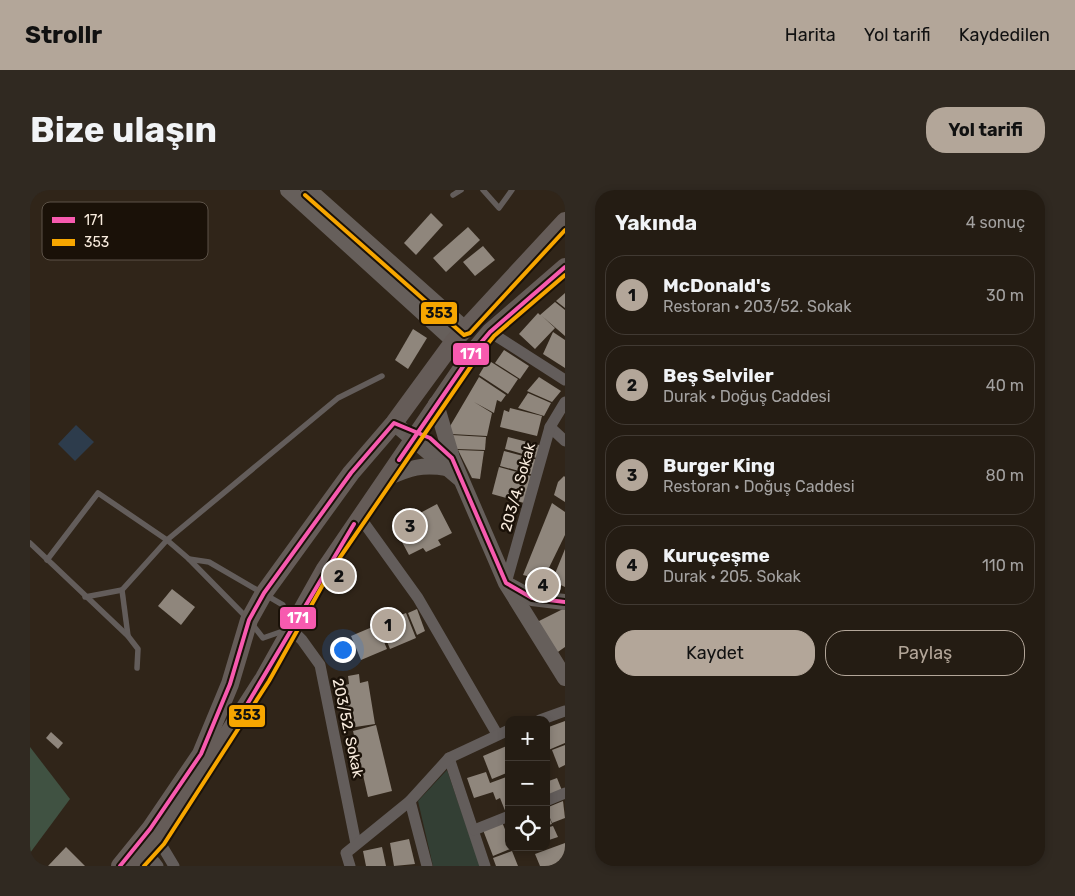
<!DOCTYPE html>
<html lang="tr">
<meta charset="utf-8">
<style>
body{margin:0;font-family:Rubik,sans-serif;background:#302921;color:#f1f3f6}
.controls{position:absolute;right:15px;bottom:15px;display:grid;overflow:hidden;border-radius:10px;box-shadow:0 2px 8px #0003}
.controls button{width:45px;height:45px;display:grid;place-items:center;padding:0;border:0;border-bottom:1px solid #413a33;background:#241c13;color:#f1f3f6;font:25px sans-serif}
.you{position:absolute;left:312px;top:459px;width:18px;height:18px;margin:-12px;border:4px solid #fff;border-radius:50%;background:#1a73e8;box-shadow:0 0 0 8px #1a73e833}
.badge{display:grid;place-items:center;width:32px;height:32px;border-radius:50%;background:#b3a699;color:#111;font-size:16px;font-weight:700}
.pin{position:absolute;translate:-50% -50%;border:2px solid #fff;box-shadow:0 1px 5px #0006}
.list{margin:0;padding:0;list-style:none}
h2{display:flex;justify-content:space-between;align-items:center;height:65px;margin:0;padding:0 20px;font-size:21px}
h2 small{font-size:16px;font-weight:400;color:#a3a1a0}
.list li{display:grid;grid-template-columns:32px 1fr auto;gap:15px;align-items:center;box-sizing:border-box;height:80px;margin:0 10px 10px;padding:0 10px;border:1px solid #413a33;border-radius:20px}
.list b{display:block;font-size:19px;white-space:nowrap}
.list p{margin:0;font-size:16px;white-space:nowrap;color:#a3a1a0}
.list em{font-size:16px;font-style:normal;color:#a3a1a0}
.actions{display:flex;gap:10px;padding:15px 20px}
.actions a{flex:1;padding:11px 0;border:1px solid #b3a699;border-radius:20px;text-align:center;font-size:18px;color:#b3a699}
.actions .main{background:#b3a699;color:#111}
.icon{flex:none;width:28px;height:28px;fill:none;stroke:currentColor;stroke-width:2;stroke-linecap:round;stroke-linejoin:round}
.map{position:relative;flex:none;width:535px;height:676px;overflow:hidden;border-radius:20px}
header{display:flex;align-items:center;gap:30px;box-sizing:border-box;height:70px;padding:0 25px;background:#b3a699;color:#111}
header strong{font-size:24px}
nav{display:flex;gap:28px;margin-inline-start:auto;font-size:18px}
.intro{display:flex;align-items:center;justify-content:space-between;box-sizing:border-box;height:120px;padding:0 30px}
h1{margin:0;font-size:35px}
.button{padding:12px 22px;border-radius:20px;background:#b3a699;color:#111;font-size:18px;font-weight:700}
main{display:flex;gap:30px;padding:0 30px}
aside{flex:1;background:#241c13;border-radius:20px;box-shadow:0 2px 8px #0003}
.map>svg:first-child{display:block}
.green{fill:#333f34}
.forest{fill:#405242}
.water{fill:#2d3c4c}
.building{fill:#8f867c}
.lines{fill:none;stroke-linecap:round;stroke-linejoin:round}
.service{stroke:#635d5b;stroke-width:5.5}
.minor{stroke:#635d5b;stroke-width:11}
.secondary{stroke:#665f5b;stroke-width:16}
.primary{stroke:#655c58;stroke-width:18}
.bus-1-casing{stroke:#1a1108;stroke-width:8}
.bus-2-casing{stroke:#1a1108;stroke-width:8}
.bus-1{stroke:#f75aaf;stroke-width:4}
.bus-2{stroke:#f7a600;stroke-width:4}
.labels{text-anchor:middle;stroke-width:5;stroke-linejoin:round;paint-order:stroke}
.street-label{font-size:15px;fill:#f9ecde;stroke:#1a1108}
.key{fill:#1a1108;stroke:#5d5348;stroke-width:1}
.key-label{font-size:14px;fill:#f9ecde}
.line-badge{stroke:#1a1108;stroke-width:2}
.badge-label{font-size:14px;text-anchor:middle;font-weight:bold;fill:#fff}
.pale-badge-label{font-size:14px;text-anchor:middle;font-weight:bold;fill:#111}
</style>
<header>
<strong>Strollr</strong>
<nav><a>Harita</a><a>Yol tarifi</a><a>Kaydedilen</a></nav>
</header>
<div class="intro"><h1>Bize ulaşın</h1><a class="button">Yol tarifi</a></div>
<main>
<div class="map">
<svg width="535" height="676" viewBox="0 0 535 676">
<rect width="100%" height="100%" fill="#302519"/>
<path class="green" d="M417,580L450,676H403L388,611Z"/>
<path class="forest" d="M0,557L40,609L0,663Z"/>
<path class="water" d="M46,235L64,252L45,271L28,254Z"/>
<g class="building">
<path d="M401,23L413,35L386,65L374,53Z"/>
<path d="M438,37L450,50L416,82L403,68Z"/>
<path d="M453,56L465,70L445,86L433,72Z"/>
<path d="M535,103V118L526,111Z"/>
<path d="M525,112L535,120V146L512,126L525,138L505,159L489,144L508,123L510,125Z"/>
<path d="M383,139L397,148L378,179L365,170Z"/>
<path d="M523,142L535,150V178L513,164Z"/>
<path d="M474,160L499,176L490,189L465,173Z"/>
<path d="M458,170L488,189L478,204L449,185Z"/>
<path d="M449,187L476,205L471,212L467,210L464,223L444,212L462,223L457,246L421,244L419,238Z"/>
<path d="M509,187L531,201L522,212L497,201Z"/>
<path d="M498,203L521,213L514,226L488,218Z"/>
<path d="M480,218L512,226L507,246L470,237L474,220L479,222Z"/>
<path d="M422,245L456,247L455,260L427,259Z"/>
<path d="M478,247L513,256L510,269L475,259Z"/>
<path d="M428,260L454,261L450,289L442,288Z"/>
<path d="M474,261L508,270L504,285L470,276Z"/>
<path d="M469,277L501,286L494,313L462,304Z"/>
<path d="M534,286L535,287V312L524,305L528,292Z"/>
<path d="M522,313L535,322V345L513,390L493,385Z"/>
<path d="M407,314L422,343L408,350L411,355L396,362L393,358L379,365L364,337Z"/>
<path d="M535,359V397L522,391Z"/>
<path d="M142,399L165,417L151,435L128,416Z"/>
<path d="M535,418V457L525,464L505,433Z"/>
<path d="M387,419L395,441L387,445L378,423Z"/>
<path d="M376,423L386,448L360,459L350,434Z"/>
<path d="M347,435L357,459L331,470L321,446Z"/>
<path d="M329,484L330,493L338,491L345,534L319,538L312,496L319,494L318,486Z"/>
<path d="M535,531V553L516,561V538Z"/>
<path d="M346,535L362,601L338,607L323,541Z"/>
<path d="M21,542L33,553L28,559L16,548Z"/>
<path d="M479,555V582L462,589L453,566Z"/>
<path d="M535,555V575L529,578L522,560Z"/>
<path d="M456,582L460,593L479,586V622L476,623L470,608L466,610L463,602L444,608L437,588Z"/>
<path d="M527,588L533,603L516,608V592Z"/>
<path d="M533,611L535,628L522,633L516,618Z"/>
<path d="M516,620L522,634L516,636Z"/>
<path d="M472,632L479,649V657H485L463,666L453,640Z"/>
<path d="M523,636L528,647L516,651V638Z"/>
<path d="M379,649L385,674L364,676L360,653Z"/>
<path d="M535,653V676H510L505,664Z"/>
<path d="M36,657L55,676H18Z"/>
<path d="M352,657L356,676H336L333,661Z"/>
<path d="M482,661L488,676H466L463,668Z"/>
</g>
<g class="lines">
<g class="service">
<path d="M453,0L469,18L482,0"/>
<path d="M0,3L3,0"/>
<path d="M423,5L431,0"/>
<path d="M0,353L98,446L108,459L107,478"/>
<path d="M159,369L179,372L253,415L259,434"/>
<path d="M17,370L68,303L137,350L159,369L219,430L233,448L256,440"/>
<path d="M92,400L98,446"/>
<path d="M55,407L92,400L137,350L308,208L352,186"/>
</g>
<g class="minor">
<path d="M460,142L535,190"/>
<path d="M520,237L535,251"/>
<path d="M329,326L388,408L467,544"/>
<path d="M476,393L520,237L535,212"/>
<path d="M260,438L272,450L290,475L326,654"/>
<path d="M510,530L535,521"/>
<path d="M419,568L455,676"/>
<path d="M380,611L397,676"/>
<path d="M516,611L535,603"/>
<path d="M444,640L479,626"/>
<path d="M129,651L144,676"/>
<path d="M115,667L125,672L128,676"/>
<path d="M320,676L316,663L380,611L419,568L479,540"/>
</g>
<g class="secondary">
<path d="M258,0L424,151"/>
<path d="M279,0L435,139"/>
<path d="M406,214L422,268L476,393L535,488"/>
<path d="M364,233L429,288"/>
<path d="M357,288C380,278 391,274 417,278"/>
<path d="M480,396L502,408L535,412"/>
</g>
<g class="primary">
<path d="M90,676L120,639L171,564L200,494L219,430L234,403L321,283L364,233L424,151L535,31"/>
<path d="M106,676L129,651L234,488L295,379L443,162L460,142L535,77"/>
</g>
<defs>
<g id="bus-1">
<path d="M369,270L443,162L460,142L535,77"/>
<path d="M212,523L324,334"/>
<path d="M90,676L120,639L171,564L200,494L219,430L234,403L321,283L364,233L400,248L422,268L476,393L502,408L535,412"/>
</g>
<g id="bus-2">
<path d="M275,5L434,145L440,143L535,40"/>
<path d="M114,676L134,654L239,491L300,382L448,166L464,146L535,85"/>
</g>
</defs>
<use href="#bus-1" class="bus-1-casing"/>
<use href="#bus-2" class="bus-2-casing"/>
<use href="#bus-1" class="bus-1"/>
<use href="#bus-2" class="bus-2"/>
</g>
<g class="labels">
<g class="street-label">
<text transform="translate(488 297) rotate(-74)" y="5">203/4. Sokak</text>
<text transform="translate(318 538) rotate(78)" y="5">203/52. Sokak</text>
</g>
</g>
<rect x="12" y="12" width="166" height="58" rx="8" class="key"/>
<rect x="22" y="27" width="23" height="6" fill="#f75aaf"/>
<rect x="22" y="49" width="23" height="7" fill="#f7a600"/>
<g class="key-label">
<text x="54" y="35">171</text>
<text x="54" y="57">353</text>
</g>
<g class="line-badge">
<rect x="390" y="111" width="38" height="24" rx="5" fill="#f7a600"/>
<rect x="422" y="152" width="38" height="24" rx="5" fill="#f75aaf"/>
<rect x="249" y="416" width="38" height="24" rx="5" fill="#f75aaf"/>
<rect x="198" y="514" width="38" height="24" rx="5" fill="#f7a600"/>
</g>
<g class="badge-label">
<text x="441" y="169">171</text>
<text x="268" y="433">171</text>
</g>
<g class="pale-badge-label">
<text x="409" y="128">353</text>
<text x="217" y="530">353</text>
</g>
</svg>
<div class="controls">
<button>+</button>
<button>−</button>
<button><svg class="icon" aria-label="locate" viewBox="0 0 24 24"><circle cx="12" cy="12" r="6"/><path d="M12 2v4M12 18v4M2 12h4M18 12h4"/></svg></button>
</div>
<div class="you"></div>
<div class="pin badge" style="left:358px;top:435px">1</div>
<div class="pin badge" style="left:309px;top:386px">2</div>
<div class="pin badge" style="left:380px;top:336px">3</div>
<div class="pin badge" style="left:513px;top:395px">4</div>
</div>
<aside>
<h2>Yakında<small>4 sonuç</small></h2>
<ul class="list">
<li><span class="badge">1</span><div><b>McDonald's</b><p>Restoran · 203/52. Sokak</p></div><em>30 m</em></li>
<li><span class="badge">2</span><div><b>Beş Selviler</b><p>Durak · Doğuş Caddesi</p></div><em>40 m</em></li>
<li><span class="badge">3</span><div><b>Burger King</b><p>Restoran · Doğuş Caddesi</p></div><em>80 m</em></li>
<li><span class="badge">4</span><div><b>Kuruçeşme</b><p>Durak · 205. Sokak</p></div><em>110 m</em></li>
</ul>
<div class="actions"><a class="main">Kaydet</a><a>Paylaş</a></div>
</aside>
</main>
